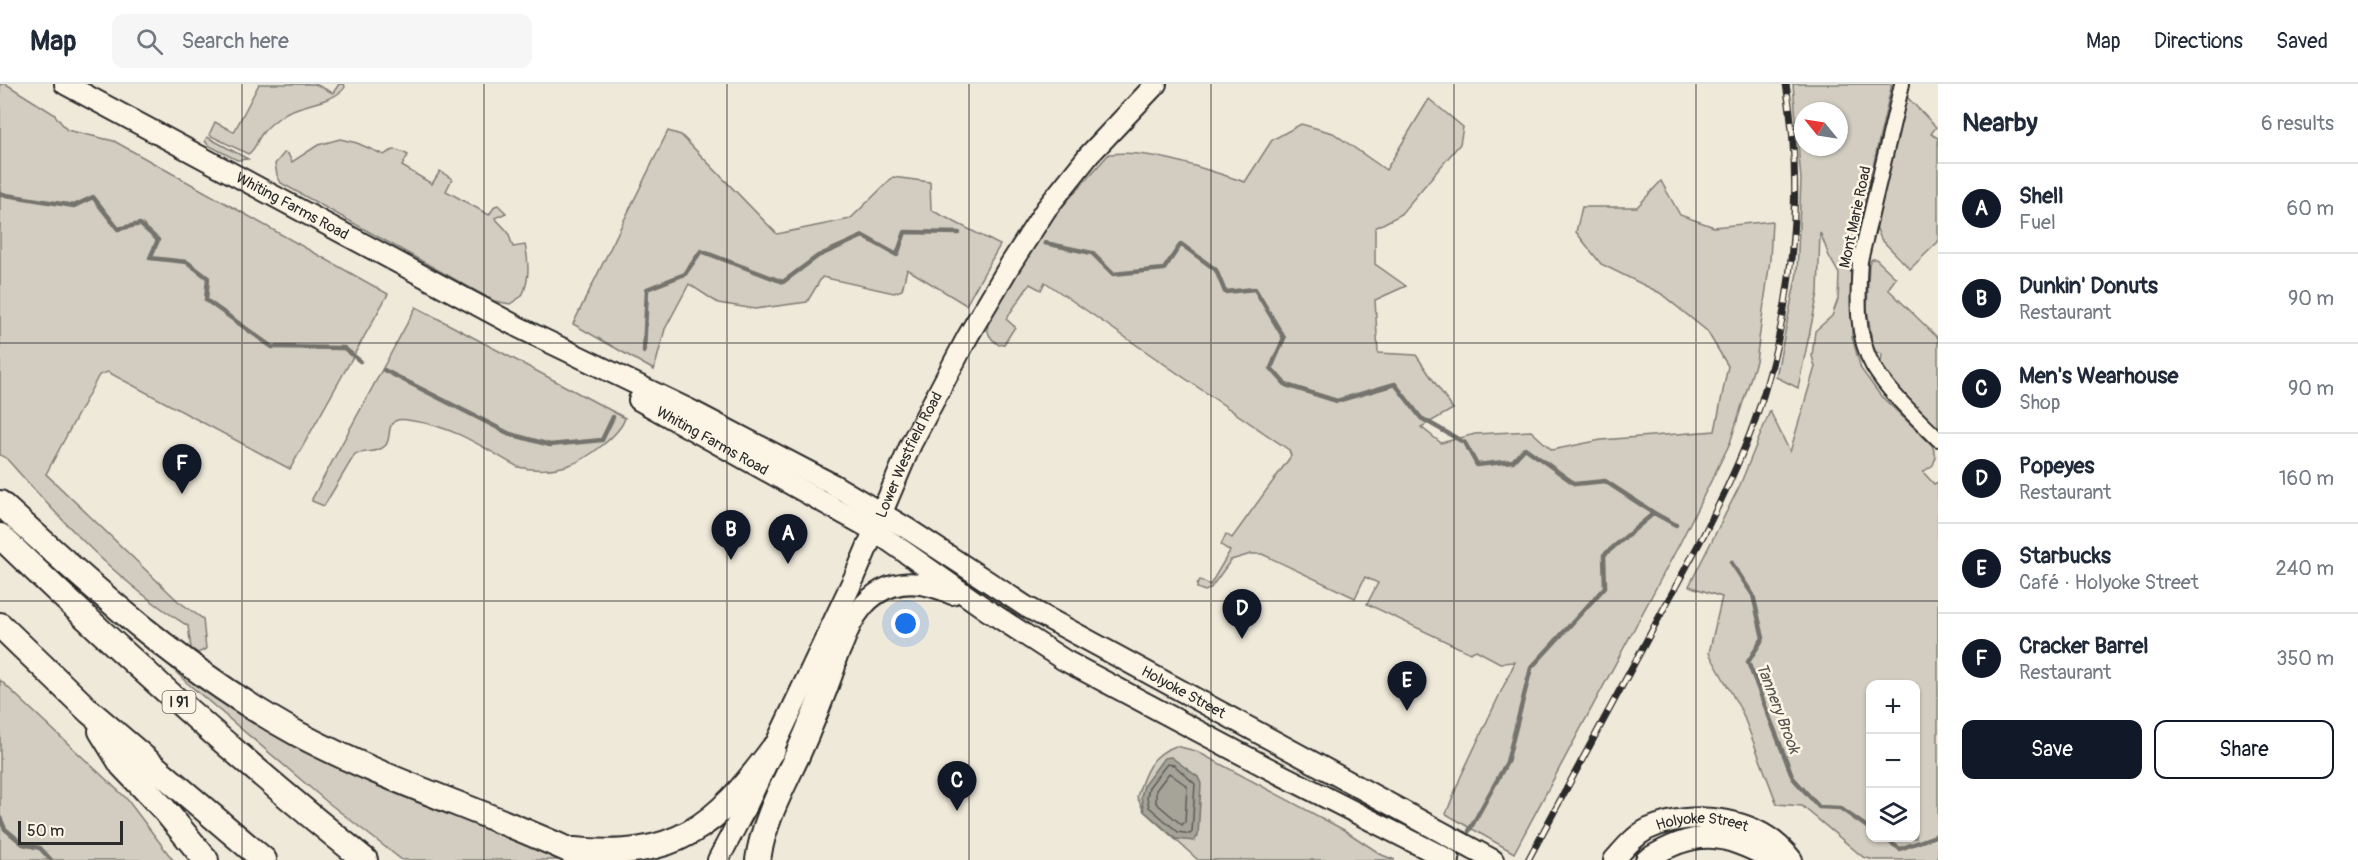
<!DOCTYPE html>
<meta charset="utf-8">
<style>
body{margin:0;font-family:Pangolin,sans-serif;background:#f6f6f7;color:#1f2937}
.controls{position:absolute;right:18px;bottom:18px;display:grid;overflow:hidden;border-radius:12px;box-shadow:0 2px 4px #0004}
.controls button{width:54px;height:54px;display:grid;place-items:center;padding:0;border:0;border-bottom:2px solid #e0e1e3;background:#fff;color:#1f2937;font:30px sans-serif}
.compass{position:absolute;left:1794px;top:18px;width:54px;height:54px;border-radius:50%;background:#fff;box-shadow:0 2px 4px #0004;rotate:300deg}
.scale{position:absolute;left:18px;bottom:15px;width:105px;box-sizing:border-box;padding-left:6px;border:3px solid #2b2b2b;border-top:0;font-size:16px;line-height:21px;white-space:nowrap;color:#2b2b2b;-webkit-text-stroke:4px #fcf5e5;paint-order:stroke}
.you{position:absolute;left:906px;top:540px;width:21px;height:21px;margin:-15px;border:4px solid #fff;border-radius:50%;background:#1a73e8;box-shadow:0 0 0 9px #1a73e833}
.badge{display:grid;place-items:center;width:39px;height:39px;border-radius:50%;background:#111827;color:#fff;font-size:20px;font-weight:700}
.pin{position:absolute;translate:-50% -50px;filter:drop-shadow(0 2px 3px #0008)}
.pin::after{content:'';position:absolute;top:32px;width:21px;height:18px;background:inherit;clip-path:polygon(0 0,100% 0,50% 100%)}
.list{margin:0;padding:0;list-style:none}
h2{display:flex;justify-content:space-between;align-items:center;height:78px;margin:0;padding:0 24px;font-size:26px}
h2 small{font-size:20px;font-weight:400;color:#747a83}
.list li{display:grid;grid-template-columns:39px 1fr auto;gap:18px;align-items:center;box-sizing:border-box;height:90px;padding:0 24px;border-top:2px solid #e0e1e3}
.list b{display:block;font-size:22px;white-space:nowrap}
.list p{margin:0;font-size:20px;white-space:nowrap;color:#747a83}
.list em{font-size:20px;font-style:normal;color:#747a83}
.actions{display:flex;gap:12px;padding:18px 24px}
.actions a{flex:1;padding:14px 0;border:2px solid #111827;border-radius:12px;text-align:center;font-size:21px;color:#111827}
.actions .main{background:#111827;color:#fff}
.icon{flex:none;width:33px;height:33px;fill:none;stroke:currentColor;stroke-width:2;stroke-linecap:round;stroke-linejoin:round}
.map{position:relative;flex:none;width:1938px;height:776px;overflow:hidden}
header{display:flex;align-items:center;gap:36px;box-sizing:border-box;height:84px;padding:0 30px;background:#fff;border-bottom:2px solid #e0e1e3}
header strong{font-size:28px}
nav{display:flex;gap:33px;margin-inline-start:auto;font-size:21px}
.search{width:420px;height:54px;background:#f6f6f7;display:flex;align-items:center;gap:15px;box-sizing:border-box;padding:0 21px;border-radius:12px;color:#747a83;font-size:22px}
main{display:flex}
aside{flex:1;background:#fff}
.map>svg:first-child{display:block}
.green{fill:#d2cdc0;stroke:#7e7c76;stroke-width:1.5;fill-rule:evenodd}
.water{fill:#a6a399;stroke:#75736d;stroke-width:1.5}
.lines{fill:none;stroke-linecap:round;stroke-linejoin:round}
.shore{stroke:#5c5b57;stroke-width:1.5}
.stream{stroke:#75736d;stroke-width:4.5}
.street-casing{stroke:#2b2b2b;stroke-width:18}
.secondary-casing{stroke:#2b2b2b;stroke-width:24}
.highway-casing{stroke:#2b2b2b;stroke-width:28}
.street{stroke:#fcf5e5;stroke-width:14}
.secondary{stroke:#fcf5e5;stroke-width:20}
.highway{stroke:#fcf5e5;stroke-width:24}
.rail-casing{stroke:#2b2b2b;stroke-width:7}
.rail{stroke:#fcf5e5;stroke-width:4.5;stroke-dasharray:14;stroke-linecap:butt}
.grid{fill:none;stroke:#2b2b2b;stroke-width:1.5;stroke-opacity:0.55}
.labels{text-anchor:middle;stroke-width:5;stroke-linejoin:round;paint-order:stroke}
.shield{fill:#fcf5e5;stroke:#6a6863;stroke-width:1.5}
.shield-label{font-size:14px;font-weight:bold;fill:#2b2b2b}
.street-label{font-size:15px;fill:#2b2b2b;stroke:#fcf5e5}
.water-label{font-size:16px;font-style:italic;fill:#565552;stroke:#fcf5e5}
</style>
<header>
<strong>Map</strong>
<div class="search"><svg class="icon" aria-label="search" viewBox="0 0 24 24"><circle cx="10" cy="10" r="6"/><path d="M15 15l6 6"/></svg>Search here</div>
<nav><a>Map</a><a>Directions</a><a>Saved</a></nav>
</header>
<main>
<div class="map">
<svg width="1938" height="776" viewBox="0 0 1938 776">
<rect width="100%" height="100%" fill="#efe9da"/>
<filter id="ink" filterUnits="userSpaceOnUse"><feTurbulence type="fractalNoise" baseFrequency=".0167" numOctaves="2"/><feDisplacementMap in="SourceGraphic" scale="12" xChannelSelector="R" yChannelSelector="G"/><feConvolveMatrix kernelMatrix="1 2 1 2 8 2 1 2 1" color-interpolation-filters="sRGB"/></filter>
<g filter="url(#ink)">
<g class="green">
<path d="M0,0H6L54,30L67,46L114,57L388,210L290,385L108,288L99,291L46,390L178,517L203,535L206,565L198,569L191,564L188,542C118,499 60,435 6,374L0,371Z"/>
<path d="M259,0H315L333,9L339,0H344L345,3C337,17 303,20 286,29C277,35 267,42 261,51C256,58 256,65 248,70L209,51L215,38L234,48Z"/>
<path d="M1793,0H1892L1851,178L1852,253L1861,285L1880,311L1932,361L1936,373L1933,381L1923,388L1934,400L1938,398V776H1874L1863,773L1802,722L1777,720L1742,628L1709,569L1722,513L1689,502L1740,401L1770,327L1790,368L1815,283L1812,272L1815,247L1832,232L1838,215L1839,190L1829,172L1820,148L1818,209L1798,304L1776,293L1797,189L1801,96ZM1803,27H1839V63H1803ZM1870,600H1916V754H1870Z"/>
<path d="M1907,13L1936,43L1931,50L1938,54V158L1910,185L1881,155L1875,140Z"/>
<path d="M1429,15L1463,43L1460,60L1400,131L1375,144V180L1406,202L1375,216L1378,269L1416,271L1453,325L1421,343L1441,359L1475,350L1531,347L1552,366L1601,356L1715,347L1728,282L1707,247L1660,209L1601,180L1576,148L1582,123H1637L1661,97L1680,131L1714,143L1772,137L1770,176L1756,277L1730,359L1680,459L1514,769L1446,730L1461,692L1515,578L1500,579L1476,566L1470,569L1367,520L1378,499L1365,493L1355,514L1262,470H1251L1231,476L1210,505L1205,507L1197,504V501L1200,496L1210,501L1230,467L1221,461L1226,450L1232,454L1291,372L1289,366L1045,198L1041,206L1030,200L1006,235L1015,243L1004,260L999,261C989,254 986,248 988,236L1042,145L1109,70C1152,65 1204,85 1245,98L1272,56L1301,40L1333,49L1386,86Z"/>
<path d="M668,47L681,51L777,150L850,135L893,93L930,98L931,126L1000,161L966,221L907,185L902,206L894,209L822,193L807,218L755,225L718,219L689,200L665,245L654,286L573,240Z"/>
<path d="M207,53L248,75L237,76L208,61L205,57Z"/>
<path d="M340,55L357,59L384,71C394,64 397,65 408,71L402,82L432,100L440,87L452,95L446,107L489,131L495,122L498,121L506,129L495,134L508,148L513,163L525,161C529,178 530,196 522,212L510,220L494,217L281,99L277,91L275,80L284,69L288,70L292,78L318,61Z"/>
<path d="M1872,175H1876L1896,194L1888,205L1938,254V345L1892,297L1881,279L1882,270L1876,268L1873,263L1867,224L1869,179Z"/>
<path d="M416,223L625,334C620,351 586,376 569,381C554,386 534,387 518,383C484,364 453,342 413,337C407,336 401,334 395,337C386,343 392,355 385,362C378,369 364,367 355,370L324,422L312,417V415Z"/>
<path d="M168,580L206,606L575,776H402L326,717L186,598Z"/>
<path d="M0,596L126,714L173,776H0Z"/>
<path d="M1176,662L1196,667L1344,746L1382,771L1395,776H1198L1144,727L1137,713C1144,689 1151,670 1176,662Z"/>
</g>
<path class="water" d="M1171,673L1198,693L1201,700L1198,752L1194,757L1176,755L1144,727L1141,713L1144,701L1164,674Z"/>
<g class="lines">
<g class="shore">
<path d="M1167,680L1174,681L1195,700L1192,748L1190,750L1178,748L1149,723L1147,713L1149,703Z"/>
<path d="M1169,689L1187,702L1185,738L1182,741L1156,719V706Z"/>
</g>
<g class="stream">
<path d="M0,110L74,122L93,113L118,145L140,140L158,156L150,174L187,178L208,194L206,216L272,263L344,264L360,277"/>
<path d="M1045,159L1092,169L1113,190L1164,185L1181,160L1216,186L1225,208L1255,205L1284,254L1271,284L1286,301L1337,317L1395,300L1421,334L1465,359L1477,381L1513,377L1525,364L1575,400L1605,397L1654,429"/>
<path d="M644,268L647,205L685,190L701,167L783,198L818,172L863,152L897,171L905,148L959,149"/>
<path d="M384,286L510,350L550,361L602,356L613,333"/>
<path d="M1731,478L1753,511L1763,554L1748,578L1793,694L1819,723L1840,724L1870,745"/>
<path d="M0,734L5,745L23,760L40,764L51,776"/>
<path d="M1469,747L1507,678L1531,584L1605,503L1604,471L1654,429L1676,441"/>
<path d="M1884,754L1900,765L1938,751"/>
</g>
<defs>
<path id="street" d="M1902,0L1860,177C1858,211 1855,251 1873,282C1889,309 1916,333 1938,355"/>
<g id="secondary">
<path id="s1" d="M65,0L520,244L692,327L834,401L908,445L1025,522L1493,776"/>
<path id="s2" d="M639,316L875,447L987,526L1064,576L1268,684L1449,776"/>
<path d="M822,592C838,578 842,559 851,540C874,497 910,490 952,510"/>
<path id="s3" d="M718,776L746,723L855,492L911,360L968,252L1010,181L1046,125L1089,71L1156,0"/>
<path id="s4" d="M1614,776C1624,765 1634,752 1648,745C1695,724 1760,733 1792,776"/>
<path d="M1646,776C1696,744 1723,749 1773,776"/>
</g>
<g id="highway">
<path d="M0,419C93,504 186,589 298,650C392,700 495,730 590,776"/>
<path d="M0,452C117,565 238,674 365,776"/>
<path d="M0,541L89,627L264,776"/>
<path d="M101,647L122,681L163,724L206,776"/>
<path d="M574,766C676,776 716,742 773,665"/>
<path d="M758,776C763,739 781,706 797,672C810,643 822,613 833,582"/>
</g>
</defs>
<use href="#street" class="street-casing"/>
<use href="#secondary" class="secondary-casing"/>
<use href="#highway" class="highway-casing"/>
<use href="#street" class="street"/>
<use href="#secondary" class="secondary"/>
<use href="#highway" class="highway"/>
<defs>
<path id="rail" d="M1528,776L1703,452C1722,415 1740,378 1754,339C1792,233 1805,112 1786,0"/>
</defs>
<use href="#rail" class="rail-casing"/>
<use href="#rail" class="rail"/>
</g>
</g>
<path class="grid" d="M242,0V776M484,0V776M727,0V776M969,0V776M1211,0V776M1454,0V776M1696,0V776M0,259H1938M0,517H1938"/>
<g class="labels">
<rect class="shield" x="162.5" y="607" width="33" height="22" rx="4.5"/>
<g class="shield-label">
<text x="179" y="623">I 91</text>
</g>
<g class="street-label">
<text dy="5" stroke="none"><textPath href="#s1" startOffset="258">Whiting Farms Road</textPath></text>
<text transform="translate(1855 133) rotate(-78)" y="5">Mont Marie Road</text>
<text dy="5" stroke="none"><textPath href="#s2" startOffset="84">Whiting Farms Road</textPath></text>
<text dy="5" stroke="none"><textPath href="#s3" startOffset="448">Lower Westfield Road</textPath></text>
<text dy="5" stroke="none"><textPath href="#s1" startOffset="1274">Holyoke Street</textPath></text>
<text dy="5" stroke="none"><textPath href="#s4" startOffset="102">Holyoke Street</textPath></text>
</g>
<g class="water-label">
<text transform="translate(1779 624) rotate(69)" y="6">Tannery Brook</text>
</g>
</g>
</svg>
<div class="controls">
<button>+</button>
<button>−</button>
<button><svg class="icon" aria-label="layers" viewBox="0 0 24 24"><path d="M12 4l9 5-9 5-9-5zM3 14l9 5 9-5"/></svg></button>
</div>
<svg class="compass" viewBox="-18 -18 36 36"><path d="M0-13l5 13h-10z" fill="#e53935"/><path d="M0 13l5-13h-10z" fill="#747a83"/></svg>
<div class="scale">50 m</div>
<div class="you"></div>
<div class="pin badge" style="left:788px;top:480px">A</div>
<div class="pin badge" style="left:731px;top:476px">B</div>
<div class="pin badge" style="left:957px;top:727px">C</div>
<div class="pin badge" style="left:1242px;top:555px">D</div>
<div class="pin badge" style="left:1407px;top:627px">E</div>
<div class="pin badge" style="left:182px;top:410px">F</div>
</div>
<aside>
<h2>Nearby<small>6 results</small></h2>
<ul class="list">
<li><span class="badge">A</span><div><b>Shell</b><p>Fuel</p></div><em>60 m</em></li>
<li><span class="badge">B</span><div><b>Dunkin' Donuts</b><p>Restaurant</p></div><em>90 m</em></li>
<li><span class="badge">C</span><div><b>Men's Wearhouse</b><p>Shop</p></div><em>90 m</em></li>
<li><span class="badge">D</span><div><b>Popeyes</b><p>Restaurant</p></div><em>160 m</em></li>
<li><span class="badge">E</span><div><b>Starbucks</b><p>Café · Holyoke Street</p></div><em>240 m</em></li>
<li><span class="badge">F</span><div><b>Cracker Barrel</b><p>Restaurant</p></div><em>350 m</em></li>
</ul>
<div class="actions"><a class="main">Save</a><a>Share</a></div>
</aside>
</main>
